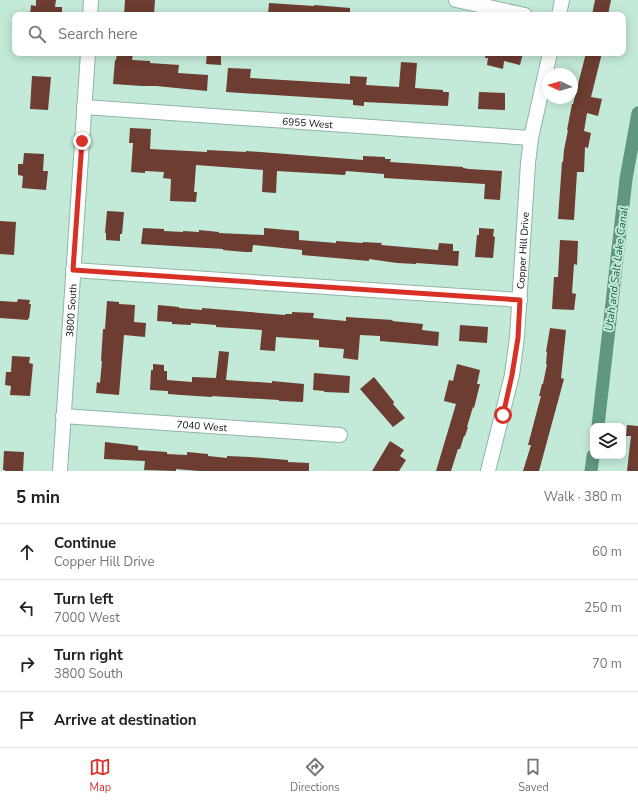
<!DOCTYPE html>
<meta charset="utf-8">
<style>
body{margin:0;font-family:"Nunito Sans",sans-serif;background:#f2f2f2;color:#202124}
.controls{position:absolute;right:12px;bottom:12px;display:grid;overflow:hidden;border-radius:8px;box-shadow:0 2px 10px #0003}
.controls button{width:36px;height:36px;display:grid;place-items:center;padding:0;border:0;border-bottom:1px solid #e0e0e0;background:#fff;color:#202124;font:20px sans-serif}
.compass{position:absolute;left:542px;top:68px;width:36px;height:36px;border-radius:50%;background:#fff;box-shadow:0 2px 10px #0003;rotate:274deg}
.stop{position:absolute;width:12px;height:12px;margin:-9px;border:3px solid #d93025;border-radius:50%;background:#fff}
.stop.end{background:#d93025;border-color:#fff;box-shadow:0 1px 4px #0008}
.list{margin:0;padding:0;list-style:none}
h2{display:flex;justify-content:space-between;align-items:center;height:52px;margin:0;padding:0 16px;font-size:17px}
h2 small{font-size:13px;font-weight:400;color:#757577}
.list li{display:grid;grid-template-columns:26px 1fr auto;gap:12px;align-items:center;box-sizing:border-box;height:56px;padding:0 16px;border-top:1px solid #e0e0e0}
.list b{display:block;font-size:15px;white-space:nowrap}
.list p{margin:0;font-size:13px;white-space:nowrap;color:#757577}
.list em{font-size:13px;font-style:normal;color:#757577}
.icon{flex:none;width:22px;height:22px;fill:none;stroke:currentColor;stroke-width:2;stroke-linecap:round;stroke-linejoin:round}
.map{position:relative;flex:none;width:638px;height:471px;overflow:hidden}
.search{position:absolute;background:#fff;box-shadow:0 2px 10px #0003;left:12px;right:12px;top:12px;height:44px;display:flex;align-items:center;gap:10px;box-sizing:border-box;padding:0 14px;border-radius:8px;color:#757577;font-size:15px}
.sheet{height:276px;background:#fff}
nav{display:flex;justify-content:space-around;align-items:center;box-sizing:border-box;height:56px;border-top:1px solid #e0e0e0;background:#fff;font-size:11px;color:#757577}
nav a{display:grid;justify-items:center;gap:2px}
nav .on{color:#d93025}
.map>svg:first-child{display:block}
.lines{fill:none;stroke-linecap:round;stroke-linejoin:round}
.canal{stroke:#5f9780;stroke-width:13}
.building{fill:#6c3d30}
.minor-casing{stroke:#90b5a4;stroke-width:16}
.minor{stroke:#fff;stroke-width:14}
.route{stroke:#d93025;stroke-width:5}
.labels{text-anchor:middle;stroke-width:4;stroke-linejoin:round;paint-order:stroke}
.street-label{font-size:10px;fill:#06130e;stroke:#c3e9d8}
.water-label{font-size:11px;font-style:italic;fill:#165c45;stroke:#c3e9d8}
</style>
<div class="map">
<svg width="638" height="471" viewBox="0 0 638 471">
<rect width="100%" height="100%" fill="#c3e9d8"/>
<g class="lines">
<g class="canal">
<path d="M598,426L626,179L638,113"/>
<path d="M591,471L593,456"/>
</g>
</g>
<g class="building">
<path d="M36,0H56L55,7H62V15H30L31,5L36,6Z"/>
<path d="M125,0H155L154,14L139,13V15H124Z"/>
<path d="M595,0H611L608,15H592Z"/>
<path d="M269,3L314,6V5L350,8V15H268Z"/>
<path d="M117,53H133L132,60L150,61V63L179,65L178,73L208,75L207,91L156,86H142L113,84L115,60H116Z"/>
<path d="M207,53H221V65L206,64Z"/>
<path d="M486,53H523L520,65L504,61L503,69L487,65L488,58H485Z"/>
<path d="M586,53H602L591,97L602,99L598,116L587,113L584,131L591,133L588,148L585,147L584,172H577L574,220L558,219L562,162H563L564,150L568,130H567L572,104H573Z"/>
<path d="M401,62L417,63L415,88L443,90V92H449L448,106L364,102V106L353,105V100L226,92L228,68L251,69L250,78L350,84V76L367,77L366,85L399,87Z"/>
<path d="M32,76L51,77L48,110L30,109Z"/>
<path d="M479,92L505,93V110L478,109Z"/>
<path d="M130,128L151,129L150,149L207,152V150L246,152V151L363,160V156L385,157V159H391L390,162L463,167V168L469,169L502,171L500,200L484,199L485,184L384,178V174L346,171L345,175L277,171L276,193L262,192L263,170L196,165L194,192H197L196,202L170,201L171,179L163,178L164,172L145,171V173L131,172L133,143H129Z"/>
<path d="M24,153L44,154L43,171H48L46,190L22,188L23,176L18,175V164H23Z"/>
<path d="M107,211L124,212L122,234H120V241L106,240V233H105Z"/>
<path d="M0,221L16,222L14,255L0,254Z"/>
<path d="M143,228L164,229V231L183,232V231L199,232V230L219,232V233L264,235V228L299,231V240L336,243V241L363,243V242L382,243L381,245L438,250L439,243L453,244V251H459L458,266L416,263V264L397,263L369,259V261L302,255V250L253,245L252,252H245L223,250V249L141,244Z"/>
<path d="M479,228L494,229L493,236L495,237L493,258L475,257L477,235H479Z"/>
<path d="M560,240L578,241L577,265L574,264L572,293L576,294L574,310L552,309L554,277H558Z"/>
<path d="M18,299L30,300L29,304H31L29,319L28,318V320L0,318V301L17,302Z"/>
<path d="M107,301L119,302V304L135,305L134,322L146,323L145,337L124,335L119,395L96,393L97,382L100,383L102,361H101L103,329H105Z"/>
<path d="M158,305L179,307V308L202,310V308L285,315V314H292V312L314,313L313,318L346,321V317L393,320L392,321L423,324L422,330L439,332L438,346L380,341V336L360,335L358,360L343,358L344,349L319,347V340L276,337L275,351L260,350L262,330L216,327V325L191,323V325L172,324V322L157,321Z"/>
<path d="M460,325L488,327L487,343L459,341Z"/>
<path d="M550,328L566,330L561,378L564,379L539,471H523L531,445H528L538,407L541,396H539L542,384H543L547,364H546L547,352H546Z"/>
<path d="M219,351L229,352L226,380L272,383V381L304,384L303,402L279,401V400L212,396V397L181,395L168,394V391L150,390L151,370H153V364L164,365V371H167V380L192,382V377L216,378Z"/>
<path d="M12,356L30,357L29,363L33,364L30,396L10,395L11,386L5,385L6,372H11Z"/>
<path d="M457,364L480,370L477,384H480L474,408L473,407L467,427H468L465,436H464L460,449H458L451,471H436L456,404L444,401V400L449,380L453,381Z"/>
<path d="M314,373L350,376L349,393L324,392V391L313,390Z"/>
<path d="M374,377L394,402L393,404L405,418L393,427L360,389Z"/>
<path d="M627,425L638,426V471H627L631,436H626Z"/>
<path d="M390,441L404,450L400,456L406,460L399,471H372Z"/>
<path d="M105,442L138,446V450L167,452V454L187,455V452L208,454V456L227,458V456L250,457L288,460V462L309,463V471H199L176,469V471L144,470L145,461L104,459Z"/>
<path d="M4,451L24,452L23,471H5V470H3Z"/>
</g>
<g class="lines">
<defs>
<g id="minor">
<path d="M456,0L525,15"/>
<path d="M90,15L91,0"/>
<path d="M559,15L562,0"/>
<path id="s1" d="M84,107L531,138"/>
<path d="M73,270L520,300"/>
<path id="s2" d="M63,416L340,435"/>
<path id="s3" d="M60,471L88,53"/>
<path id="s4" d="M488,471L512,375L517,337L528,163L531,138L550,53"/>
</g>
</defs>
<use href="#minor" class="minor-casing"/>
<use href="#minor" class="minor"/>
</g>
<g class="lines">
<path class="route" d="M82,141L73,270L520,300L518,338L512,375L503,415"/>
</g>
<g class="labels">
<g class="street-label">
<text dy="4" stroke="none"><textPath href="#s1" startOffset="224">6955 West</textPath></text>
<text dy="4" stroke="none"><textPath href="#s4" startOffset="224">Copper Hill Drive</textPath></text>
<text dy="4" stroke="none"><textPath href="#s3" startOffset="161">3800 South</textPath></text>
<text dy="4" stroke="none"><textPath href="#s2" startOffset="139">7040 West</textPath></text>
</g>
<g class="water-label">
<text transform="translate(616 269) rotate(-83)" y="4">Utah and Salt Lake Canal</text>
</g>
</g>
</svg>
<div class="controls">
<button><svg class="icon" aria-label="layers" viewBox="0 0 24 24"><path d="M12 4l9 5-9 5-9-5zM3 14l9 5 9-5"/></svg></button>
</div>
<svg class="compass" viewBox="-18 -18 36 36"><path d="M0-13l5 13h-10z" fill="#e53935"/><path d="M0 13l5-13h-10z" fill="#757577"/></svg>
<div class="stop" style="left:503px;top:415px"></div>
<div class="stop end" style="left:82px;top:141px"></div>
<div class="search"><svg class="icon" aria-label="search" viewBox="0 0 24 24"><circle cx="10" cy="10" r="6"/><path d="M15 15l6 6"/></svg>Search here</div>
</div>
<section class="sheet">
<h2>5 min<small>Walk · 380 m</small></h2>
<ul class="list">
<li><svg class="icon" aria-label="ahead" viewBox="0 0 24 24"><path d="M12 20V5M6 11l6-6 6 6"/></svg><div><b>Continue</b><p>Copper Hill Drive</p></div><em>60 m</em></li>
<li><svg class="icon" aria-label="left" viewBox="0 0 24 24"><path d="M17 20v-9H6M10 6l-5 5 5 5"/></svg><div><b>Turn left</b><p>7000 West</p></div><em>250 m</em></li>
<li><svg class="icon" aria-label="right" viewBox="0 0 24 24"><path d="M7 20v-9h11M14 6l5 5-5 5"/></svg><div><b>Turn right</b><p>3800 South</p></div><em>70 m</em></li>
<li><svg class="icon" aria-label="arrive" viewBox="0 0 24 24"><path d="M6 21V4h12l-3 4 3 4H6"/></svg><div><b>Arrive at destination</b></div></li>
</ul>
</section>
<nav>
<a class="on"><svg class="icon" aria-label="map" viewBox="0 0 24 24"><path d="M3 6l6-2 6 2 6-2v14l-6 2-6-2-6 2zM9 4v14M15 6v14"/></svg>Map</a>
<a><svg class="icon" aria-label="directions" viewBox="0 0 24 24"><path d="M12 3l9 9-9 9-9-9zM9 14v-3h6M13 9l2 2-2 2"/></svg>Directions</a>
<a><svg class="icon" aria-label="saved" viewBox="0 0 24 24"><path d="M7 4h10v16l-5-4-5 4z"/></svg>Saved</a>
</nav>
